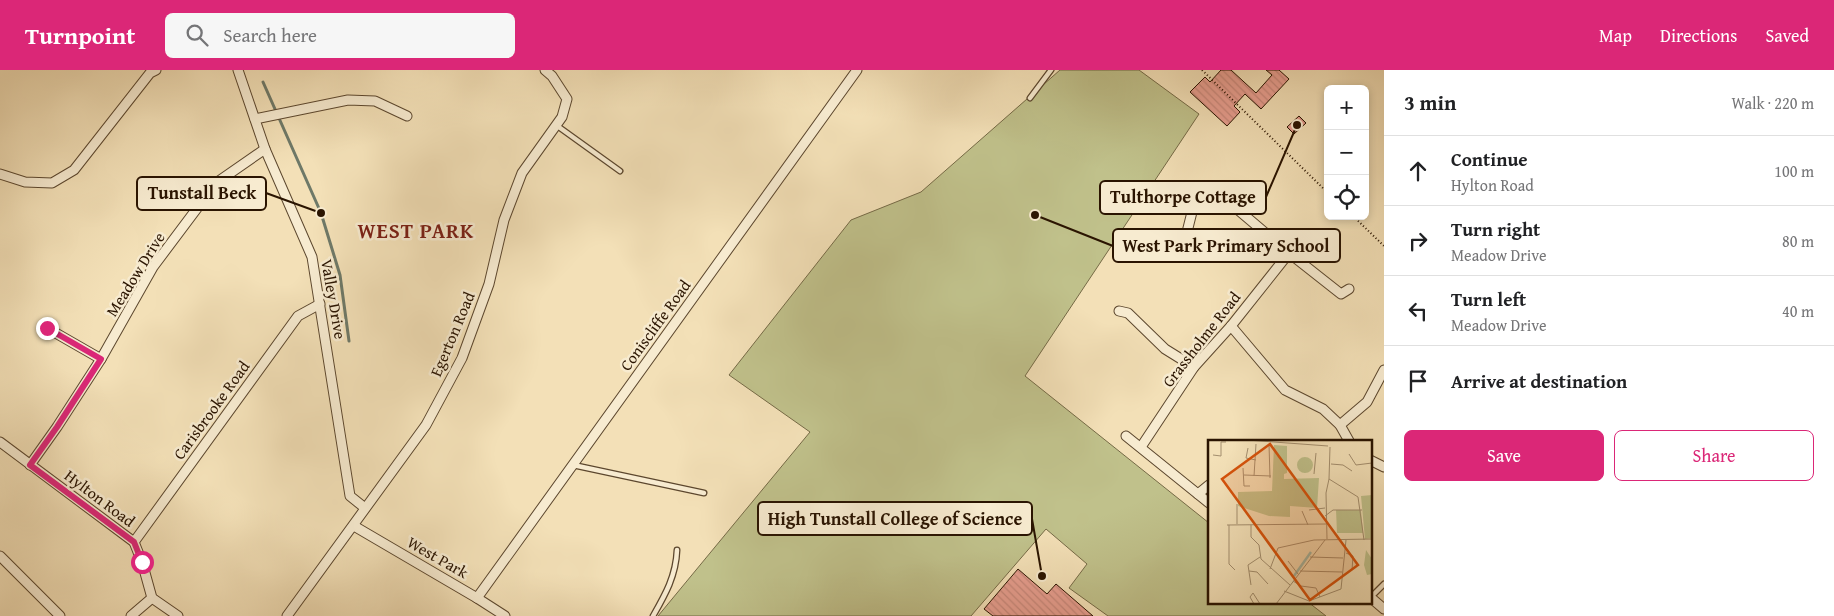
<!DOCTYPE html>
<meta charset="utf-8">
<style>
body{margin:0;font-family:"Gentium Book Plus",serif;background:#f6f6f6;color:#202124}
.controls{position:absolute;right:15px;top:15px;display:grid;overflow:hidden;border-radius:8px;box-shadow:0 2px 8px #0003}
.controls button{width:45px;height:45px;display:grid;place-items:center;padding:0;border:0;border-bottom:1px solid #e0e0e0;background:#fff;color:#202124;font:25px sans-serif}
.stop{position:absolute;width:15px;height:15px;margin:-11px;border:4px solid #db2777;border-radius:50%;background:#fff}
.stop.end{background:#db2777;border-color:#fff;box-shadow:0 1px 5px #0008}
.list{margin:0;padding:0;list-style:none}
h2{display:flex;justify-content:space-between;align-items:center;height:65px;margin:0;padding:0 20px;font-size:21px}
h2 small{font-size:16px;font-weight:400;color:#757577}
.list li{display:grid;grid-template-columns:32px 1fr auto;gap:15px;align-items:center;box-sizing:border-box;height:70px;padding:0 20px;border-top:1px solid #e0e0e0}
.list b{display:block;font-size:19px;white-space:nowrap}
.list p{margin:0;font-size:16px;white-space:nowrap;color:#757577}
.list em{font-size:16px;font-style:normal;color:#757577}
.actions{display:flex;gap:10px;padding:15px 20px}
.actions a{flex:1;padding:11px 0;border:1px solid #db2777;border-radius:8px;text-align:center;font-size:18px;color:#db2777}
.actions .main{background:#db2777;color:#fff}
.icon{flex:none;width:28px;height:28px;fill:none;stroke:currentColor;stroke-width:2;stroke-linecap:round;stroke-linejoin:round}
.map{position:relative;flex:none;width:1384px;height:546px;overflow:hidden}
header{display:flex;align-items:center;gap:30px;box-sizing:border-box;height:70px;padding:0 25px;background:#db2777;color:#fff}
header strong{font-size:24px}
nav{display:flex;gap:28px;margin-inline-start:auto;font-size:18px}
.search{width:350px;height:45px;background:#f6f6f6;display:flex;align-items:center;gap:12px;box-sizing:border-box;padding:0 18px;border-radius:8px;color:#757577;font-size:19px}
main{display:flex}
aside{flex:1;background:#fff}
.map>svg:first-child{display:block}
.green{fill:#c0c18b;stroke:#756a46}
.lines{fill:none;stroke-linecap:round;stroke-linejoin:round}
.stream{stroke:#6e7968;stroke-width:3}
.building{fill:url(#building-back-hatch);stroke:#2a1401}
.service-casing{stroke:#5c472e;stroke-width:7}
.minor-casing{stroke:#5c472e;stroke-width:11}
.path{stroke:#2a1401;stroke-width:2;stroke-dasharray:1 2.5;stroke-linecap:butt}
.service{stroke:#f7ebd0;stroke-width:4.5}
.minor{stroke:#f7ebd0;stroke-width:9}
.route{stroke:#db2777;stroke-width:6}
.labels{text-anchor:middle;stroke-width:5;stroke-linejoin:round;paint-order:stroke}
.street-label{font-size:16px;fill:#2a1401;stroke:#f7ebd0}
.district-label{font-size:21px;font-weight:bold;letter-spacing:1px;fill:#7a1f14;stroke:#f7ebd0}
.inset-river{fill:none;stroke:#9cbdac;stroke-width:2.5}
.inset-road{fill:none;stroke:#a38e6e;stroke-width:1}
.view{fill:#d5520b;fill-opacity:0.15;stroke:#d5520b;stroke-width:2.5}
.inset-edge{fill:none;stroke:#2a1401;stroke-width:2.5}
.leader{fill:none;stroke:#2a1401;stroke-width:2}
.callout-dot{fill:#2a1401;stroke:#f7ebd0;stroke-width:2}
.callout{fill:#f7ebd0;stroke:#2a1401;stroke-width:2}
.callout-label{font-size:18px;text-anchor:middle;font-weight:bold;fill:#2a1401}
</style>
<header>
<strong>Turnpoint</strong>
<div class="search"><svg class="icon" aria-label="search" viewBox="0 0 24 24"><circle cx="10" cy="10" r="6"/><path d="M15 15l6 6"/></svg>Search here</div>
<nav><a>Map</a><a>Directions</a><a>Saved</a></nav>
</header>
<main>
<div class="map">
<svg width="1384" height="546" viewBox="0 0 1384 546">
<defs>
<pattern id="building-back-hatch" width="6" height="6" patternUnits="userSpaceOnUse" patternTransform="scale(1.25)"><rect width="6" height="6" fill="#e89f91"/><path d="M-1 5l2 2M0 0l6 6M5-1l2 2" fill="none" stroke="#c7887b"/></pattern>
</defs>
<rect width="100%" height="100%" fill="#f3e0b7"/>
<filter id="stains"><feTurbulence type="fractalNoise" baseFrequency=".004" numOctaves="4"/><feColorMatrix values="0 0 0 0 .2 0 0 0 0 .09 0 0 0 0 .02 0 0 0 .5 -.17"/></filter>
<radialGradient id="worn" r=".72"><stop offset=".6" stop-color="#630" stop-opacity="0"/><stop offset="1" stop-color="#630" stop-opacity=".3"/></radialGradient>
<path class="green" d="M1060,0H1139L1199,44L1025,306L1209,453V532H1308L1326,546H1108L1069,518L1087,494L1046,459L971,546H658L810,362L729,305L851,150L921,122Z"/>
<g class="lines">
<path class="stream" d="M263,12L321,143L340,205L349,271"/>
</g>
<g class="building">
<path d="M1221,0H1231L1256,23L1272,5L1266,0H1279L1289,9L1261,39L1245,24L1234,36L1240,42L1227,56L1190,22L1205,7L1210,12Z"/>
<path d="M1299,46L1306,53L1294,64L1287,57Z"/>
<path d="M1018,499L1047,524L1056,514L1093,546H993L984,539Z"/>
</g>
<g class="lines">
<defs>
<g id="service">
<path d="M1030,28L1051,0"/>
<path d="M556,55L620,101"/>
<path d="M573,395L704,423"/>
<path d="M1371,527L1384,514"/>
<path d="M653,546C665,525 676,506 677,480"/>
</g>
<g id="minor">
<path d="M238,0L265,79L312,187L350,426L365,438"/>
<path d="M255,49L348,30L375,31L407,46"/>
<path d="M0,104L25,112L52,113L74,100L150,3L156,0"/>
<path d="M1182,167L1187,162L1193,138L1201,126L1216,124L1230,133L1289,183L1341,224L1349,219"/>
<path d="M1119,241L1128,243L1165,279L1194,297"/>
<path d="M1231,256L1285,320L1323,339L1340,355L1349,371"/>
<path d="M47,258L101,289"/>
<path d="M1340,355L1367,332L1384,300"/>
<path d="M1126,366L1209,433"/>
<path d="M0,372L134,472L142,492L152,528L178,546"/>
<path d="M1141,377L1194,297L1231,256L1289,183"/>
<path d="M1370,390L1384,397"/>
<path d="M30,395L57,357L101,289L153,197L216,113L265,79"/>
<path d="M1198,424L1209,415"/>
<path d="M354,456L477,528L505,546"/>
<path d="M134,472L298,246L320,234"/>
<path d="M0,486L60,546"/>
<path d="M1370,527L1384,539"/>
<path d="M477,528L857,0"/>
<path d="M131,546L152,528"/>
<path d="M287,546L426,355L462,288L489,214L504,150L522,103L562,47L567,29L552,6L545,0"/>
</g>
</defs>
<use href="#service" class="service-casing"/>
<use href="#minor" class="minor-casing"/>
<g class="path">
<path d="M1202,0L1328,123"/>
<path d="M1353,146L1384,176"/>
</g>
<use href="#service" class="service"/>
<use href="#minor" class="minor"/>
</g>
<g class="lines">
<path class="route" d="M47,258L101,289L57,357L30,395L134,472L142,492"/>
</g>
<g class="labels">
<g class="street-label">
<text transform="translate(135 204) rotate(-58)" y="6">Meadow Drive</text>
<text transform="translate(334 229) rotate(80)" y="6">Valley Drive</text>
<text transform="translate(655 255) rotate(-54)" y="6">Coniscliffe Road</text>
<text transform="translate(452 264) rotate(-67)" y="6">Egerton Road</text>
<text transform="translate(1201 269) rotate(-52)" y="6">Grassholme Road</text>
<text transform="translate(211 340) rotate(-54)" y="6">Carisbrooke Road</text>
<text transform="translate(100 428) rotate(37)" y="6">Hylton Road</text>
<text transform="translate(438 487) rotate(30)" y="6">West Park</text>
</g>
<g class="district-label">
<text x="416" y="168">WEST PARK</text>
</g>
</g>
<g transform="translate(1208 370)">
<rect width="164" height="164" fill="#f3e0b7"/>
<path d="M158,110L164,119V134L159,135L156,125Z" fill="#c0c18b"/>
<path d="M66,5L79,6V33L76,34V39L111,38L109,68L82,66V77L61,76L30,66V52L64,51ZM89 25a8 8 0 1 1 16 0a8 8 0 1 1-16 0ZM164,55V98L157,99L153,56ZM128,70H153L155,93H129Z" fill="#c0c18b"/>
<path class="inset-river" d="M86,136L103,112"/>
<path class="inset-road" d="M39,0L120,6M61,4L62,38M122,7L121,39L150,57L156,100M40,8L38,18L48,20M141,14L148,25L164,23M5,15L13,16V2H18M123,24L135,25L144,31M35,28L36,46H42M106,34L108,13M36,35L63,36M46,36L48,4M101,70L117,68M94,71L100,85M117,76L125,70H154M29,84V64M19,85L118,84M21,85V124L27,130M43,85V97L51,105L53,119L82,145M119,99L118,53L121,39M138,113L145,116L144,130M102,117L135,118M80,121L90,134M62,129L70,108L106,100L164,99M41,131L49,132L60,144M92,131L134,132M85,141L93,146L108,148L112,157M43,145L40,125L52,117M76,151L101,161L133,149L138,100M46,164L42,157L45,153L52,164M68,164L117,100"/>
<path class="view" d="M62,4L150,125L102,160L14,39Z"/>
<rect width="164" height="164" class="inset-edge"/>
</g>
<path class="leader" d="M321 143L266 123M1297 55L1266 127M1035 145L1113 176M1042 506L1032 449"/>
<g class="callout-dot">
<circle cx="321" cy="143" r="5"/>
<circle cx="1297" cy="55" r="5"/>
<circle cx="1035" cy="145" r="5"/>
<circle cx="1042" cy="506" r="5"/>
</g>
<g class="callout">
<rect x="137" y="107" width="129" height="33" rx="5"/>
<rect x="1100" y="111" width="166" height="33" rx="5"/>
<rect x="1113" y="159" width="227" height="33" rx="5"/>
<rect x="758" y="432" width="274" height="33" rx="5"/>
</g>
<g class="callout-label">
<text x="202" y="129">Tunstall Beck</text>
<text x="1183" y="133">Tulthorpe Cottage</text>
<text x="1226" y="182">West Park Primary School</text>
<text x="895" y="455">High Tunstall College of Science</text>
</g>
<rect width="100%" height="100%" filter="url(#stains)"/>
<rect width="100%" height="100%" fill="url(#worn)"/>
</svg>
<div class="controls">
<button>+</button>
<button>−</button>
<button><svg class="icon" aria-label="locate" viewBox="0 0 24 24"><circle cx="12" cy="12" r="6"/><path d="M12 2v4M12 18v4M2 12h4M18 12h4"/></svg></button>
</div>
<div class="stop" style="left:142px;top:492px"></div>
<div class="stop end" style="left:47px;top:258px"></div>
</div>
<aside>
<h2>3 min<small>Walk · 220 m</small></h2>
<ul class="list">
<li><svg class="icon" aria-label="ahead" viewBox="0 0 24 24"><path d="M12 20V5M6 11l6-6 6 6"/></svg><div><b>Continue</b><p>Hylton Road</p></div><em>100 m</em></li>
<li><svg class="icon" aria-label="right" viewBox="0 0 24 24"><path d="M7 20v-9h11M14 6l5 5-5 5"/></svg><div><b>Turn right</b><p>Meadow Drive</p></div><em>80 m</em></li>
<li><svg class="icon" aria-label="left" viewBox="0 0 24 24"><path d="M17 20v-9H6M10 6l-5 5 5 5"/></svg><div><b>Turn left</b><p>Meadow Drive</p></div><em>40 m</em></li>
<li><svg class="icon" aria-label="arrive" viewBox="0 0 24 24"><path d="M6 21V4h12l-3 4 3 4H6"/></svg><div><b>Arrive at destination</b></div></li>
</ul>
<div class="actions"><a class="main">Save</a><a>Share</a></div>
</aside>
</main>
